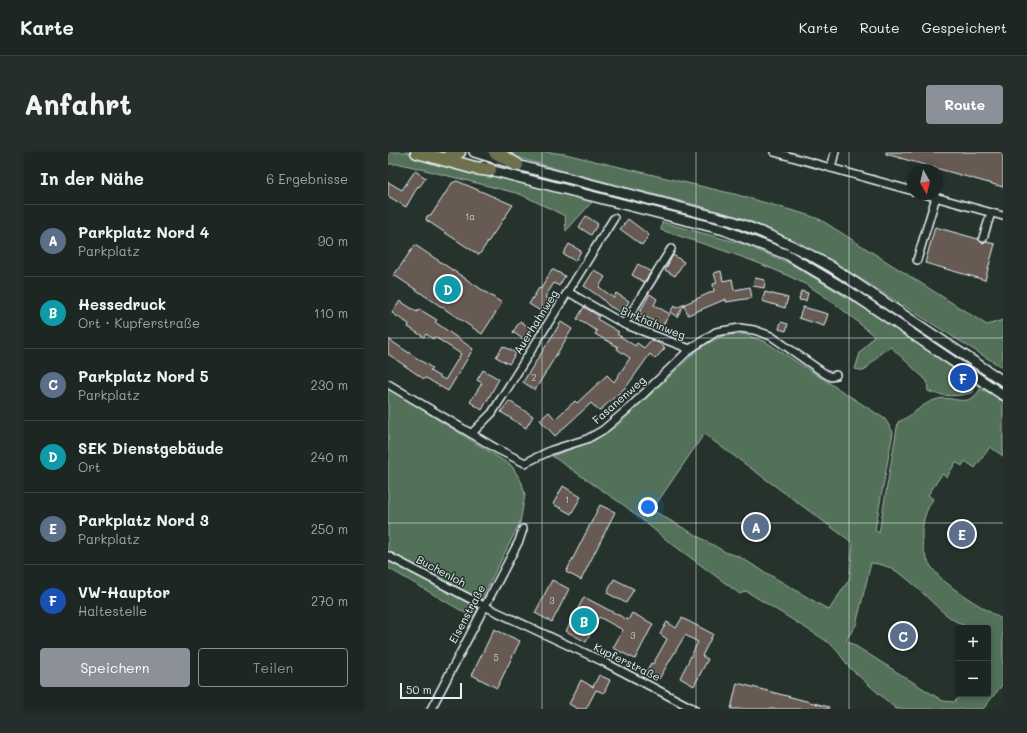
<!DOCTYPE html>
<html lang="de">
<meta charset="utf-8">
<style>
body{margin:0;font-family:Mali,sans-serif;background:#252e2a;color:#f1f3f6}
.controls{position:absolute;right:12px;bottom:12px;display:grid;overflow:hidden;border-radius:4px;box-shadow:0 2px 6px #0003}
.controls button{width:36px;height:36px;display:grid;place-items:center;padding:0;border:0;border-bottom:1px solid #3a4340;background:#1c2622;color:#f1f3f6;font:20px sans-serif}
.compass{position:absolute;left:519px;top:12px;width:36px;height:36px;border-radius:50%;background:#1c2622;box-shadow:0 2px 6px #0003;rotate:172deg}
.scale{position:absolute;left:12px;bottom:10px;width:62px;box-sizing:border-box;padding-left:4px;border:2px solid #e8f1f8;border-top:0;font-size:11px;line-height:14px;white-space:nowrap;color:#e8f1f8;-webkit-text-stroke:3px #26332d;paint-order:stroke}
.you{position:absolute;left:260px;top:355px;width:14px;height:14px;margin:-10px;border:3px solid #fff;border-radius:50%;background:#1a73e8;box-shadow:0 0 0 6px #1a73e833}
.badge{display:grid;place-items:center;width:26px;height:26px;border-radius:50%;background:#8c9099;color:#fff;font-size:13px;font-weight:700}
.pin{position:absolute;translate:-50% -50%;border:2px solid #fff;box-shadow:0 1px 4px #0006}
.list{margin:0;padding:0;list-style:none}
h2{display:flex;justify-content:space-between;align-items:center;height:52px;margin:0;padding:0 16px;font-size:17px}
h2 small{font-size:13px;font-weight:400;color:#a0a5a5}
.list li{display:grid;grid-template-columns:26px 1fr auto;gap:12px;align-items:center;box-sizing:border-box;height:72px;padding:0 16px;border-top:1px solid #3a4340}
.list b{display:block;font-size:15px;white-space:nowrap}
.list p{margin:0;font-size:13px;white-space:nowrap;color:#a0a5a5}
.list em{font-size:13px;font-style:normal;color:#a0a5a5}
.actions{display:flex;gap:8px;padding:12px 16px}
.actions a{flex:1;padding:9px 0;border:1px solid #8c9099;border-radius:4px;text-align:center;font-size:14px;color:#8c9099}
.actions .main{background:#8c9099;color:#fff}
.map{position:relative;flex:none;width:615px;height:557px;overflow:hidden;border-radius:4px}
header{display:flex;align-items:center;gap:24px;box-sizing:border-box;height:56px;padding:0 20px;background:#1c2622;border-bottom:1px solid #3a4340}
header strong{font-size:19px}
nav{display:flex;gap:22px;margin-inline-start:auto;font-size:14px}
.intro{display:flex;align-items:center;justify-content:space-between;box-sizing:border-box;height:96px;padding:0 24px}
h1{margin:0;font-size:28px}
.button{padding:10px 18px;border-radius:4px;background:#8c9099;color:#fff;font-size:14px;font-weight:700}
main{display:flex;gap:24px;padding:0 24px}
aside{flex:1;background:#1c2622;border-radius:4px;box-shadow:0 2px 6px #0003}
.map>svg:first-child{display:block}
.green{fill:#537159;stroke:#9eb1a8;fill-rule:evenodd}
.building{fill:#665a53;stroke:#e8f1f8}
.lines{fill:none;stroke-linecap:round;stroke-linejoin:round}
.minor-casing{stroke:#e8f1f8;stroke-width:10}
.secondary-casing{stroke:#e8f1f8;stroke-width:12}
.motorway-casing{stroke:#e8f1f8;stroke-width:15}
.minor{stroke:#26332d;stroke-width:7}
.secondary{stroke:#26332d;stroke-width:9}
.motorway{stroke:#6e714b;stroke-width:12}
.grid{fill:none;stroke:#e8f1f8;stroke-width:1;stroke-opacity:0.55}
.labels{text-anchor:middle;stroke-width:3;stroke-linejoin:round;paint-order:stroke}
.number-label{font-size:9px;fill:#c8cbcf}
.street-label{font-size:11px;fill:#e8f1f8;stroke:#26332d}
</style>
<header>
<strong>Karte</strong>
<nav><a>Karte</a><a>Route</a><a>Gespeichert</a></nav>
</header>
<div class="intro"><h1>Anfahrt</h1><a class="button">Route</a></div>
<main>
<aside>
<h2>In der Nähe<small>6 Ergebnisse</small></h2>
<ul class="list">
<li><span class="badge" style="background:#5c6f8a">A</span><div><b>Parkplatz Nord 4</b><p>Parkplatz</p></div><em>90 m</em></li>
<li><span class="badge" style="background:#0f9aa8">B</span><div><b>Hessedruck</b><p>Ort · Kupferstraße</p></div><em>110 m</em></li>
<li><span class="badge" style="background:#5c6f8a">C</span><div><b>Parkplatz Nord 5</b><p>Parkplatz</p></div><em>230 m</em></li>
<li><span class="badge" style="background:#0f9aa8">D</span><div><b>SEK Dienstgebäude</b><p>Ort</p></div><em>240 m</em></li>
<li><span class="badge" style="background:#5c6f8a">E</span><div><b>Parkplatz Nord 3</b><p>Parkplatz</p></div><em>250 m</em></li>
<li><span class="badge" style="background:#1a4fb4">F</span><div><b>VW-Hauptor</b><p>Haltestelle</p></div><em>270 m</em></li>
</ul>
<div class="actions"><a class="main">Speichern</a><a>Teilen</a></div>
</aside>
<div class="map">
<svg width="615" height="557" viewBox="0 0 615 557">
<rect width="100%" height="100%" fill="#26332d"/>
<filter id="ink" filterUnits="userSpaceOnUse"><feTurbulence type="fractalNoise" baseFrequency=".025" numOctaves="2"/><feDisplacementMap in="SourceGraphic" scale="8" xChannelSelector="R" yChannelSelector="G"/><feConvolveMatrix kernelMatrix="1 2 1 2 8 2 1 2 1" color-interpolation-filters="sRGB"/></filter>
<g filter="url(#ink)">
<g class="green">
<path d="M0,0H19L205,49L178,79L177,64L132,42L13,12H0Z"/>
<path d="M117,0H161L177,2L350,43L420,63L433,68L599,173L615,168V216L452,114L386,79L354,66L308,53L179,20L135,7Z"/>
<path d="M274,70L355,92L403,112L481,159L557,210L587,234L585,240C573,245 552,245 540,239L539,229L503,195L494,200L476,219L467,217L472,201L486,184C464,165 441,145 415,131C370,108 321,94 273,78Z"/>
<path d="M356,182L378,190L497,267L505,280L487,378L491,381L510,270C525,264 535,250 550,247C566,243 580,258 592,237L607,243L615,249V304L602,295L587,316L577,309L574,314L568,310L559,325L554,322L540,343L545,347C530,370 529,402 550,423C565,439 596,456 615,468V532L595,557H508L462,516L447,496L437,488L358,439L352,442L280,389L237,354L164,304L207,288L230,273L313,195L336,183ZM316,282L465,391L462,426L441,458L350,404L339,401L264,358ZM483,411C522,413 543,461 579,475C584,478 594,476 600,476V542H575L566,550L555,549L458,488L468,473Z"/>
<path d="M0,236L124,314L134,331L137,343L132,371L103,428L86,466L0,416Z"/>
</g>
<g class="building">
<path d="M498,0H615V35L498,2Z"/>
<path d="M27,19L38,26L31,35L30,34L18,55L0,44V30L14,38Z"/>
<path d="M69,29L125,53L91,103L38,68L39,64L44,62L64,31Z"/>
<path d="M198,64L210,72L203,83L191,75Z"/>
<path d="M240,67L261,83L254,93L232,77Z"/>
<path d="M547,75L590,87L594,91L598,90L607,92L597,128L537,111Z"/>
<path d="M181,92L193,99L187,109L175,102Z"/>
<path d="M27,93L114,151L94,182L6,123Z"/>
<path d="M285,103L296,110L287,124L277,118Z"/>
<path d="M250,112L263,120L256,130L244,123Z"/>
<path d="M164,117L177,124L171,134L166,131L157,145L162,148L154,160L141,152L151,136L153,137Z"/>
<path d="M206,118L217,125L211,135L226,146L228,141L241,149L234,161L221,154L212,145L196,134Z"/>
<path d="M333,119L335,129L344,127L346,138L362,135L364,146L338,150V147L300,163L296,153L289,165L282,160L286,154L288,156L326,139L325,132L329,131L326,121Z"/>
<path d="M367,126L377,128L376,136L365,134Z"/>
<path d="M413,139L420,141L418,149L411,148Z"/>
<path d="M377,140L400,146L397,156L374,149Z"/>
<path d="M262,142L269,147L266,153L282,162L274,174L251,161Z"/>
<path d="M12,149L29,160L31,157L49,168L47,170L85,197L60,239L38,226L36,227L0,202V187L44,216L42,219L57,228L73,202L47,185L45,187L38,182L36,185L20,175L21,172L4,161Z"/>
<path d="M196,155L211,164L209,167L231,180L229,182L247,194L249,191L256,196L263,188L271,191L277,196L267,207L262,202L239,234L211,259L203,251L167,284L152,268L161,260L167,267L187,249L189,251L219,223L226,230L242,206L229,197L230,195L207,182L209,179L189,167Z"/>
<path d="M415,155L440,162L436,174L411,166Z"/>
<path d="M132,169L143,177L136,188L125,180Z"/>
<path d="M173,170L184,177L147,238L135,230Z"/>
<path d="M393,170L400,172L398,179L391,177Z"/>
<path d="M115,194L128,201L121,212L108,205Z"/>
<path d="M95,218L111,227L94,258L82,250L94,231L89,228Z"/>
<path d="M121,249L145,264L138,276L113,260Z"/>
<path d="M175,334L193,345L183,362L165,352Z"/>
<path d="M212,353L227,360L193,428L178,420Z"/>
<path d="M226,427L246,437L238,451L219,441Z"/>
<path d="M164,428L181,437L164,470L147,461Z"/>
<path d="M196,445L240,468L244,461L265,472L247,507L225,496L235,478L211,465L198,490L178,479Z"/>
<path d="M294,466L325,482L314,504L320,507L306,534L292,526L310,490L297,483L271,527L258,520L263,511L265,512L279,487L272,482L279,470L288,476Z"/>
<path d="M106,477L132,489L109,536L84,523Z"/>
<path d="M211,523L222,528L216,541L208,538L198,557H190L181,552L193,528L205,535Z"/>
<path d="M349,531L441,555L440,557H343Z"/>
</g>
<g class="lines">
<defs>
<g id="minor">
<path d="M386,0L525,39"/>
<path d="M443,16L447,0"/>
<path d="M536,42L615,64"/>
<path d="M595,86L603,61"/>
<path d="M529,108L548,45"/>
<path d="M180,140L236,172L302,197"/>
<path d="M236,172L283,97"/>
<path d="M0,232L109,297L137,311L164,298L199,287L215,278L241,256L302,197L328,180L352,176L366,178L383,184L436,221L443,225L448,223"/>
<path d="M84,281L104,261L226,66"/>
<path d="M0,404L96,454L214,509L306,557"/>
<path d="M43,557L131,389L135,377"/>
</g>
<g id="secondary">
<path d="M86,0L129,13L344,69C378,81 411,96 442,114L615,229"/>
<path d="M96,14L102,18L336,78L400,103L459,138L615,243"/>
</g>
<g id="motorway">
<path d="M29,0L87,16L102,18"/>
<path d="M107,0L129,13"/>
<path d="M61,4L71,0"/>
</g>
</defs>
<use href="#minor" class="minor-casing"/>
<use href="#secondary" class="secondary-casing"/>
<use href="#motorway" class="motorway-casing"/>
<use href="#minor" class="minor"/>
<use href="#secondary" class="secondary"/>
<use href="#motorway" class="motorway"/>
</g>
</g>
<path class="grid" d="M154,0V557M308,0V557M461,0V557M0,186H615M0,371H615"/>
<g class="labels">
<g class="number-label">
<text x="82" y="68">1a</text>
<text x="146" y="229">2</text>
<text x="179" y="351">1</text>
<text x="164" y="452">3</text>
<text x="245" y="487">3</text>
<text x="108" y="509">5</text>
</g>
<g class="street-label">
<text transform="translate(148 170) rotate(-58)" y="4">Auerhahnweg</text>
<text transform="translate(265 171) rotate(22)" y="4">Birkhahnweg</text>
<text transform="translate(231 248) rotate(-41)" y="4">Fasanenweg</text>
<text transform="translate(53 419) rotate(28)" y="4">Buchenloh</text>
<text transform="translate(79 462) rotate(-62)" y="4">Eisenstraße</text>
<text transform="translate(239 510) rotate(26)" y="4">Kupferstraße</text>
</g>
</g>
</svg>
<div class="controls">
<button>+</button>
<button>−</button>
</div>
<svg class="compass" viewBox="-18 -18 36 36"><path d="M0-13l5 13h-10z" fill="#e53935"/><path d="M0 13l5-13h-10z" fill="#a0a5a5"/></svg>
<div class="scale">50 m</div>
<div class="you"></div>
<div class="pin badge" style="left:368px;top:375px;background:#5c6f8a">A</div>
<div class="pin badge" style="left:196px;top:469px;background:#0f9aa8">B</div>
<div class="pin badge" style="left:515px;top:484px;background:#5c6f8a">C</div>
<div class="pin badge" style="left:60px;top:137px;background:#0f9aa8">D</div>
<div class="pin badge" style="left:574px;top:382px;background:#5c6f8a">E</div>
<div class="pin badge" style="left:575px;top:226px;background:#1a4fb4">F</div>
</div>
</main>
